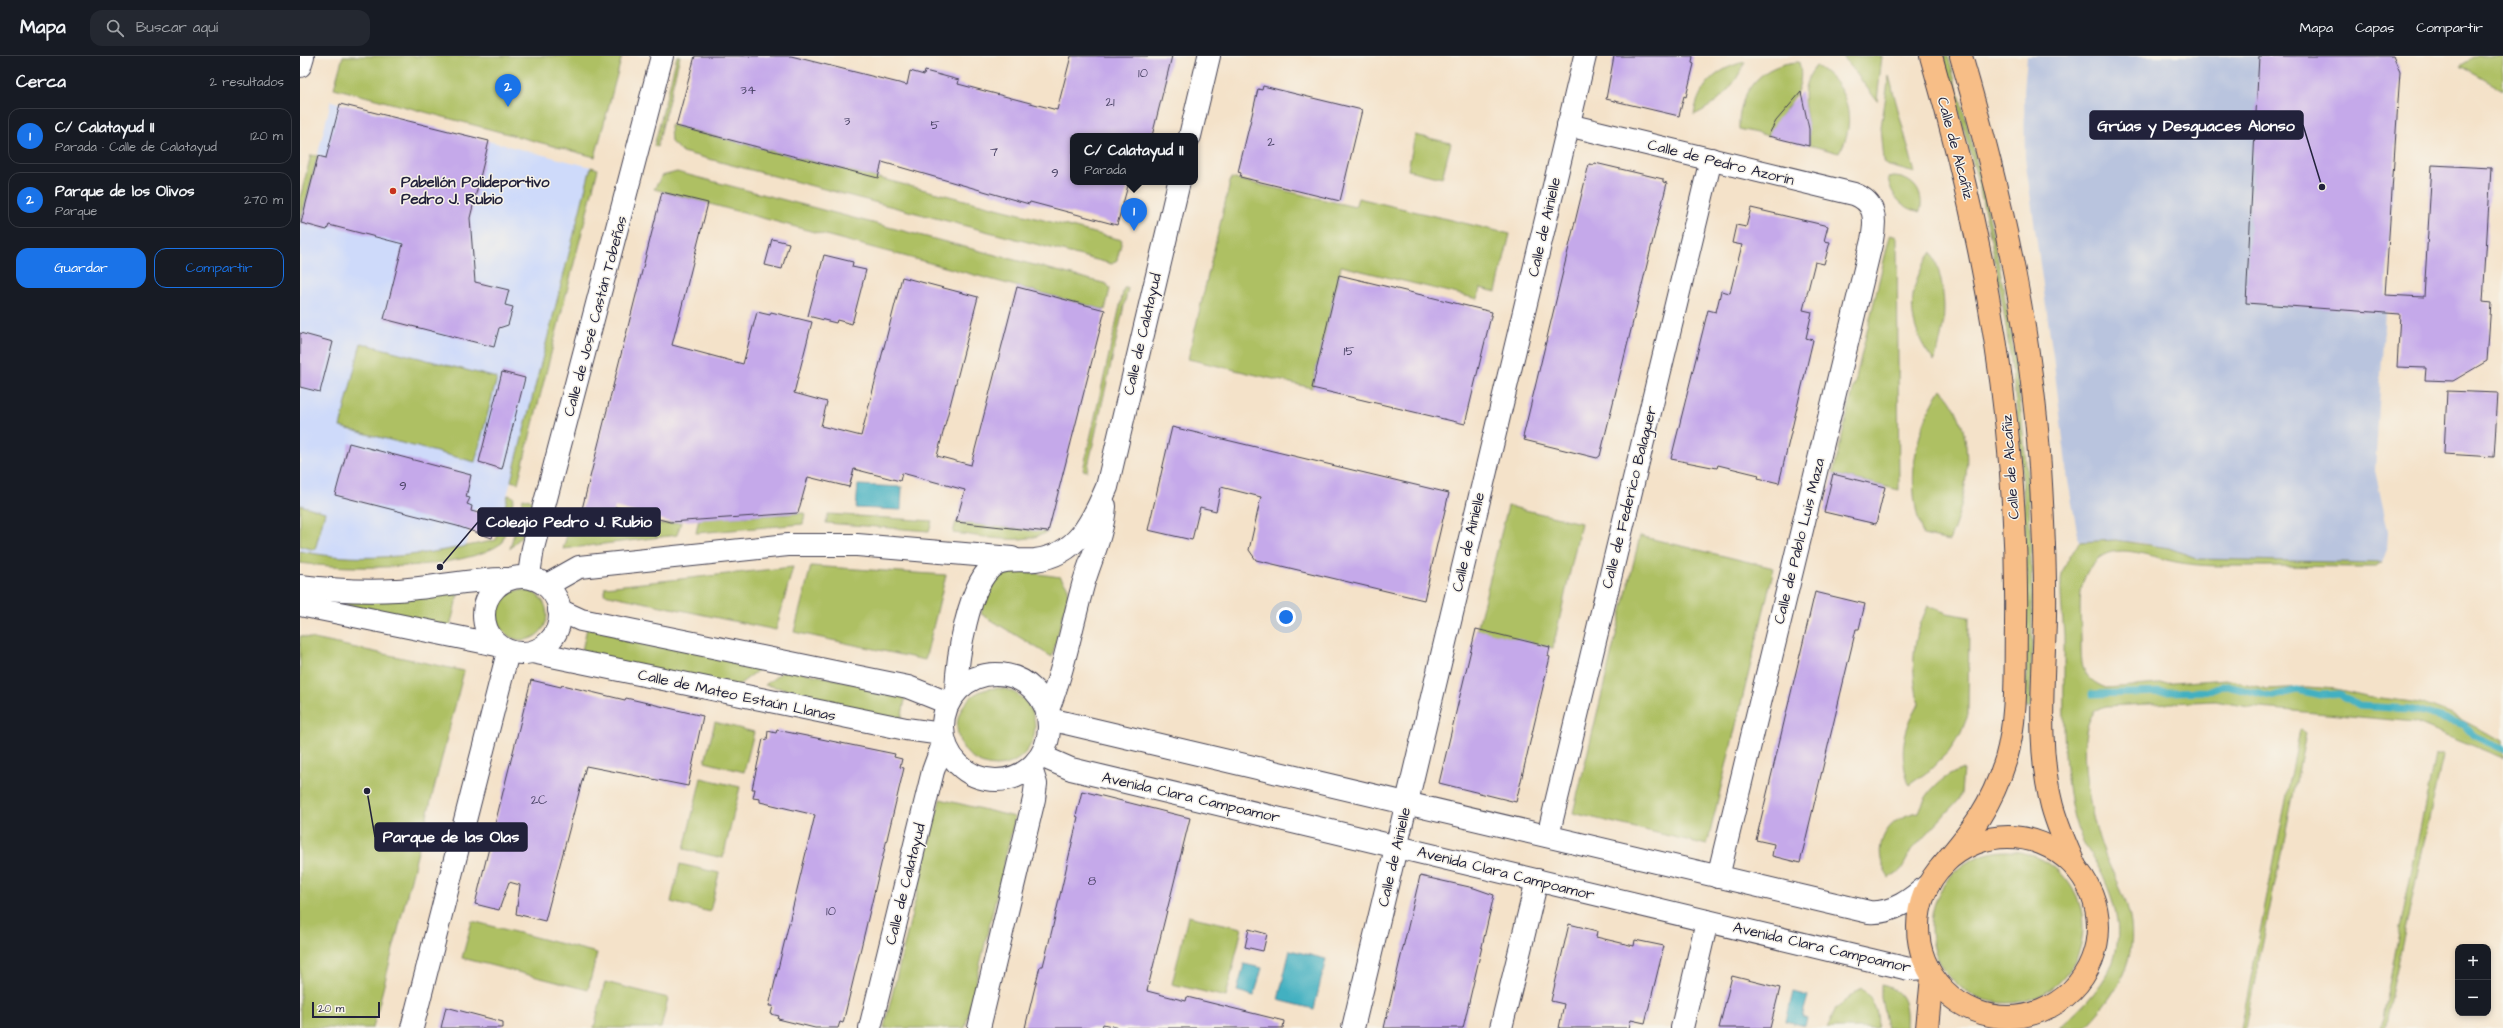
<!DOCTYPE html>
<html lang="es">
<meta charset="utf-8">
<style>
body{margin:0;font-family:"Architects Daughter",sans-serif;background:#242831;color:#f1f3f6}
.controls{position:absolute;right:12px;bottom:12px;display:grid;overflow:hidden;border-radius:8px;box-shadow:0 2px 6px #0003}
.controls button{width:36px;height:36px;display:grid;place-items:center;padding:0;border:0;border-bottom:1px solid #363941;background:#171b24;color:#f1f3f6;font:20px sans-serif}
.scale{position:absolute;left:12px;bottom:10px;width:68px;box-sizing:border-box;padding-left:4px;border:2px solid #22223b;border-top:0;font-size:11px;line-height:14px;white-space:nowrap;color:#22223b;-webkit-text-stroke:3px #f7f3e8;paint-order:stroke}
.you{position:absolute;left:986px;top:561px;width:14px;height:14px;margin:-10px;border:3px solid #fff;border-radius:50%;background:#1a73e8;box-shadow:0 0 0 6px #1a73e833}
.badge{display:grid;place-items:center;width:26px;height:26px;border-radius:50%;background:#1a73e8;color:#fff;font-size:13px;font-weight:700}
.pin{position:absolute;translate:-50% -33px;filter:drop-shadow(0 1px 2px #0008)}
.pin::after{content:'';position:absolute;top:21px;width:14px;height:12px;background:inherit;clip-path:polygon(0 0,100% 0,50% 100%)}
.popup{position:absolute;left:770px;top:77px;width:128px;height:52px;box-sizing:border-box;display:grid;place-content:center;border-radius:8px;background:#171b24;filter:drop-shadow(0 1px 3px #0005);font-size:13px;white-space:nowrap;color:#9ea1a6}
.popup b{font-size:15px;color:#f1f3f6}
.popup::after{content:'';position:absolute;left:50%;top:100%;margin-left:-8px;border:8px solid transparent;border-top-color:#171b24}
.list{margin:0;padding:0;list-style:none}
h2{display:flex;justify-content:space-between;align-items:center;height:52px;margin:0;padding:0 16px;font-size:17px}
h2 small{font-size:13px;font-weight:400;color:#9ea1a6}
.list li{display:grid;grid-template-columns:26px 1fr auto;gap:12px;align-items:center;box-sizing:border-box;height:56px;margin:0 8px 8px;padding:0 8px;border:1px solid #363941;border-radius:12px}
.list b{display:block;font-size:15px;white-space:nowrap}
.list p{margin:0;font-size:13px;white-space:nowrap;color:#9ea1a6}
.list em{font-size:13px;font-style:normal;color:#9ea1a6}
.actions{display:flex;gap:8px;padding:12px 16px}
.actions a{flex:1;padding:9px 0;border:1px solid #1a73e8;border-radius:12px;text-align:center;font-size:14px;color:#1a73e8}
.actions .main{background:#1a73e8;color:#fff}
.icon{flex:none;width:22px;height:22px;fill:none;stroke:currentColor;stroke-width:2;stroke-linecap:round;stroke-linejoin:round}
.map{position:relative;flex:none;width:2203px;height:972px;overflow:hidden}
header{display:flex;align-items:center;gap:24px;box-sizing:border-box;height:56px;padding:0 20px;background:#171b24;border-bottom:1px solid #363941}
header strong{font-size:19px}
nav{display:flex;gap:22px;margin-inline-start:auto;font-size:14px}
.search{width:280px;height:36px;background:#242831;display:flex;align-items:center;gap:10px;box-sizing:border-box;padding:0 14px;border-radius:12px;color:#9ea1a6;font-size:15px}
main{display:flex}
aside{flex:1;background:#171b24}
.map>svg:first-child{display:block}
.built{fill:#cedafa}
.industrial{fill:#b9c4de}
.green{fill:#aec063;stroke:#68714f}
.water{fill:#43b0c1;stroke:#32697e}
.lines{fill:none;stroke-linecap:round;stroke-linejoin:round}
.stream{stroke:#43b0c1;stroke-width:7}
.building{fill:#c5a9ea}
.minor-casing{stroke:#423f50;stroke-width:24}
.major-casing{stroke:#423f50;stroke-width:24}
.minor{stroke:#fff;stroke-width:22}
.major{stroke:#f7be87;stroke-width:22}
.poi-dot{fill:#c8321e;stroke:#f7f3e8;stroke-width:1.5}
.labels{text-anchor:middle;stroke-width:3;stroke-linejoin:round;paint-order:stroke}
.number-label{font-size:13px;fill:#4b4467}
.street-label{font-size:15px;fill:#22223b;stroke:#f7f3e8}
.poi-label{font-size:15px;font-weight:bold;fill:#22223b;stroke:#f7f3e8;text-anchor:start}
.leader{fill:none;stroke:#22223b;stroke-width:1.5}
.callout-dot{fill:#22223b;stroke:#f7f3e8;stroke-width:1.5}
.callout{fill:#22223b;stroke:#22223b;stroke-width:1.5}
.callout-label{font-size:16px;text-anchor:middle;font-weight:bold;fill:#fff}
</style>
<header>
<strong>Mapa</strong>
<div class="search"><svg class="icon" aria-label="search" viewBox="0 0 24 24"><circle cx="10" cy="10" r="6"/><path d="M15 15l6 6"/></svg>Buscar aquí</div>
<nav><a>Mapa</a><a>Capas</a><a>Compartir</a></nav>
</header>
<main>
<aside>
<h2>Cerca<small>2 resultados</small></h2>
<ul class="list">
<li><span class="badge">1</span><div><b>C/ Calatayud II</b><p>Parada · Calle de Calatayud</p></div><em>120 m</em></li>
<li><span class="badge">2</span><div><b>Parque de los Olivos</b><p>Parque</p></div><em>270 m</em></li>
</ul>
<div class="actions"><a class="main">Guardar</a><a>Compartir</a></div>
</aside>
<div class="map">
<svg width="2203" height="972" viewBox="0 0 2203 972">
<rect width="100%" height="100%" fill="#f7f3e8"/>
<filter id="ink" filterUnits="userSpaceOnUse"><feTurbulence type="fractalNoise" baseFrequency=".025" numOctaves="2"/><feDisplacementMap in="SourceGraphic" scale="8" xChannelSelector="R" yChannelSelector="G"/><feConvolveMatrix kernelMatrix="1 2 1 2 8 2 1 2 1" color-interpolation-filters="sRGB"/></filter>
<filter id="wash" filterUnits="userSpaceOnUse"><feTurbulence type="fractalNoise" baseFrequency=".012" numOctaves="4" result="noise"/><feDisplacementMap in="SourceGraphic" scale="16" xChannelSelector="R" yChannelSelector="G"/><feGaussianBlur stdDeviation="0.9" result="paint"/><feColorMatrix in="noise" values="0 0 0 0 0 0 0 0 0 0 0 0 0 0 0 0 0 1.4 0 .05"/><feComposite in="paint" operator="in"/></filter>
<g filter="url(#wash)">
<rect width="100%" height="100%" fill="#f4e2c9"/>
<path class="built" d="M31,45L291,111L202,460L175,453L165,491L118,498L68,502L22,499L0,495V169Z"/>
<path class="industrial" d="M1727,0H2093L2100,16L2075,414L2088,475L2087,493L2082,507L1899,503L1869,492L1838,486L1816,484L1779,486L1768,425L1753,300L1725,102L1724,35Z"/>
<g class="green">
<path d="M43,0H322L295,101L34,32Z"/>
<path d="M377,0H380L357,91L354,90Z"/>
<path d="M1543,0H1582L1577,45Z"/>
<path d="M1643,0H1648C1713,220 1740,422 1730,652H1725C1731,505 1723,360 1697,216C1684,142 1664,71 1643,0Z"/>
<path d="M2176,0H2203V34L2160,10Z"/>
<path d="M1445,6C1435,30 1418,48 1394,59C1398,30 1417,12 1445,6Z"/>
<path d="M1499,6C1508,39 1480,53 1469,80L1439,73C1437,36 1462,7 1499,6Z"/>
<path d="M1516,10C1548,28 1558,66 1539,97L1509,89C1511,60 1493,37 1516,10Z"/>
<path d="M1589,20L1615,117L1586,109L1584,105L1581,71Z"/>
<path d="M370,69L822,184L817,204L812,208L382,96L371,86Z"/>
<path d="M1115,79L1151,87L1142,122L1108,114Z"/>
<path d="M11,99L18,100L0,167V142Z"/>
<path d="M291,111L298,113L218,427L211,425Z"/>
<path d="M377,116L807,228L810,233L805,254L354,133L362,120Z"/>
<path d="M1593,121C1613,121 1625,137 1620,156C1602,152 1591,140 1588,122Z"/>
<path d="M931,122L1055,151L1058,142L1210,178L1196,236L1180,232L1178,243L1041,210L1012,332L888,303Z"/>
<path d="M1590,179L1597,181L1599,434L1533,418Z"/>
<path d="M1632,196C1647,232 1648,268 1634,305C1606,271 1605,231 1632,196Z"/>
<path d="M824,232H828L787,415L783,414Z"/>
<path d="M61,287L197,322L175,406L40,371Z"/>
<path d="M1641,333C1679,372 1669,439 1649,485L1623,479C1605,428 1613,378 1641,333Z"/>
<path d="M208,439L214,441L202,487C164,515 46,514 0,507V495C65,509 132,498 196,484Z"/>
<path d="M223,442L240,447L231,469L210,493Z"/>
<path d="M0,449L25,456L15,494L0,490Z"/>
<path d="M1208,450L1281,467L1253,592L1177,574Z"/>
<path d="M505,457L503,468L396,477L399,463Z"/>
<path d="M528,458L632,465L629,475L526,467Z"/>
<path d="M381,466L377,479L263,493L267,479Z"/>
<path d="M656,466L748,476C720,490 683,480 653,477Z"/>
<path d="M1340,480L1474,512L1407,789L1273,757Z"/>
<path d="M1816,484L1869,492L1899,503L2082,507L2076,511C2036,511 1995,510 1954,510C1928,510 1901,511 1876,506C1853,502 1820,486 1799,502C1774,522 1781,555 1781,584C1781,609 1781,622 1806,632L1926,623L1967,633L2007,631L2036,633L2066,640L2120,647L2150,658L2203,685V702L2115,666L1949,651L1915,645L1806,650C1803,651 1798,653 1795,655C1772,681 1792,764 1803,794C1812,819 1828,841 1831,868C1836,909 1812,944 1784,972H1759C1809,928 1835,893 1805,825C1798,807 1783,790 1777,772C1759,717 1765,637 1764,579C1763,563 1759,532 1762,518C1765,507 1774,495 1779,486Z"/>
<path d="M511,510L646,519L625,604L494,576Z"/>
<path d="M493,511L476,574L304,538L305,531Z"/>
<path d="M710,514L760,521L768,531V539L752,601L681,558L691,523L694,519Z"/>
<path d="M159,534L149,575L0,537Z"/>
<circle cx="222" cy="559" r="25"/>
<path d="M1628,550L1647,557L1669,561L1668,659L1661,677L1648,696L1630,714L1609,729C1599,699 1602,675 1619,648C1610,613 1612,583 1628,550Z"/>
<path d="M287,572L465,609L436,631L281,599Z"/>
<path d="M0,580L164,615L73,972H0Z"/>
<path d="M486,613L606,638L601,665L493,643L495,635L465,629Z"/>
<circle cx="696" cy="671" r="39"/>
<path d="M415,666L454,676L444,716L405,706Z"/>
<path d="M2000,673L2006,678L1945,972H1941Z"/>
<path d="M2135,699H2143L2084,972H2080Z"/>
<path d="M1663,713L1661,738L1658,744L1612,794L1601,814L1589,822C1569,793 1585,761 1619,756C1627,734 1641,721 1663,713Z"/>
<path d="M401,722L440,731L423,802L384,793Z"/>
<path d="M640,743L715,761L665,972H584Z"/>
<circle cx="1707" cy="871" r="76"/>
<path d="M380,808L419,817L410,856L371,846Z"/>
<path d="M888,860L942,872L926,941L872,928Z"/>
<path d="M172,865L297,897L288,934L162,902Z"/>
<path d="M305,926L368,942L361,972H294Z"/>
<path d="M1581,929C1606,934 1607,950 1606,972H1587L1581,942Z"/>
<path d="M1561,932C1572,942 1580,956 1577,972H1527L1536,952Z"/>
</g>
<g class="water">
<path d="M558,429L602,431L601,454L556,452Z"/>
<path d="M990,894L1026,903L1014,953L978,944Z"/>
<path d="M944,908L962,912L954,940L937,935Z"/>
<path d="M1493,936L1508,940L1502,961L1507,963L1505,970L1486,965Z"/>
</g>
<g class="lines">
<path class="stream" d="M1792,638L1908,635L1923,629L1971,641L1997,634L2020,639L2039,638L2059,650L2109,653L2164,669L2174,680L2203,693"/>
</g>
<g id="blocks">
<g class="building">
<path d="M395,0H491L607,29L610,15L624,19L625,15L659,24L658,28L757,54L771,0H872L852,80H773V126H829L817,169L730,146L729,148L582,106L578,122L376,70Z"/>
<path d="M1314,0H1393L1392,7L1394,8L1386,41L1384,40L1379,60L1306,43Z"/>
<path d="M1959,0H2093L2100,16L2085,239L2124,241L2132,109L2191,112L2183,246L2191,247L2187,305L2153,325L2125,324L2126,312L2097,311L2100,258L1946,247Z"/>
<path d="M963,30L1062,54L1040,145L940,121L941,117L938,116L952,59L958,33L962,34Z"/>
<path d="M1501,36L1509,73V90L1468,80L1476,65Z"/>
<path d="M40,48L189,85L170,162L175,226L209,234L205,249L213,251L208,269L199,272L194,291L84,263L103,188L29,169L27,174L1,167L18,100L26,102Z"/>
<path d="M1295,107L1363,123V126L1367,127L1300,400L1297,402L1224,384L1225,382L1223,381L1289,108L1294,109Z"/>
<path d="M362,136L408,147L372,289L443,308L457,256L470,259L471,256L512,266L494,337L527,346L521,370L561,380L602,221L678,241L637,400L671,409L717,231L805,254L748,476L656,466L665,434L602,417L600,425L554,413L549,431L508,421L498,457L370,466L315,451L310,473L279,465Z"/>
<path d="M1451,152L1528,170L1524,185L1530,186L1524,208L1515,206L1503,254L1512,256L1506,282L1513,284L1479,427L1458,422L1459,419L1418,409L1417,412L1371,403L1408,254L1416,256L1421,235L1430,237L1442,189L1432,187L1436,169L1446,171Z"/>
<path d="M472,183L489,187L482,213L465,209Z"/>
<path d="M524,199L553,206L552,211L566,214L552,268L537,264L536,267L508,260Z"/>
<path d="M1039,219L1192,256L1165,368L1012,332Z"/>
<path d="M0,277L33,286L20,336L0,331Z"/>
<path d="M202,316L225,322L202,413L179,406Z"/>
<path d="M2147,335L2198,337L2194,401L2144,398Z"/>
<path d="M872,371L1149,437L1124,544L956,504L949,494L961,441L921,431L916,455L900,451L892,484L848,474Z"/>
<path d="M49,387L171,419L166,441L170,442L167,448L172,450L171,455L198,462L192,482L157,470L35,439Z"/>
<path d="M1533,418L1585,431L1576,468L1524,456Z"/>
<path d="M1515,536L1565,548L1559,573H1556L1500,807L1472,800L1474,788L1456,784Z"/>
<path d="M1176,573L1250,591L1248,600L1250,601L1216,746L1139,727Z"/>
<path d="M231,624L261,631L262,629L325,644L326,642L403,660L388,730L286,710L245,865L216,858L220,829L209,826L199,854L175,848Z"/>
<path d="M477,674L595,698L594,701L602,703L600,711L604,712L543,967L540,966L538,972H515L478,963L479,960L471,958L473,950H469L515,759L460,746V743L453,742L455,733H452L463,683L467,684L468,675L476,677Z"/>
<path d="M782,735L890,762L847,935L886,945L887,941L984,965L983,972H820L803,968L802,972H725L740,910H743L752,874L778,761L776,760Z"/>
<path d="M1120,820L1174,832L1194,839L1163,972H1084Z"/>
<path d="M1269,868L1297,875L1296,881L1334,890L1335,884L1364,890L1345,967L1331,964L1329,972H1259L1264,948L1251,945Z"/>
<path d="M949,873L967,878L963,895L945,891Z"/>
<path d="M1432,920L1480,932L1470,972H1419Z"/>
<path d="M146,951L203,966V972H141Z"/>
</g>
</g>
</g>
<g filter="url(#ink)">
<use href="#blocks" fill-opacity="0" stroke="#423f50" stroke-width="1"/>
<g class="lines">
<defs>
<g id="minor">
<path d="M0,10L3,0"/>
<path d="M1268,69L1554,138C1576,146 1576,163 1572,184L1418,821"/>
<path d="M890,80L909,0"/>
<path d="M229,519L233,492L362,0"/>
<circle cx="222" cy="559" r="38"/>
<path d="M247,529L279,511L488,489H557L712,502"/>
<path d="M0,530C32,534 65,536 97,534C134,532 169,523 206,523"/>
<path d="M0,549L197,589"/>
<path d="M259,554L281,564L608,631L648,647"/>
<path d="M232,596L606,673L642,678"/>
<circle cx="696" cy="671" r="53"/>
<path d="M656,635C657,605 668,524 696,508C707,502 722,505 735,504C777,499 792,466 807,431L879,126"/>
<path d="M747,656C764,614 771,573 783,529C791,502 803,479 805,450"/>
<path d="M749,663L1569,856C1593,858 1612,843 1629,828"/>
<path d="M741,700L771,713L1558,901L1609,913L1628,912"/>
<path d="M1248,780L1411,103"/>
<path d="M112,972L208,596"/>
<path d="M570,972L633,715L644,685"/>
<path d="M679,972L734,743L736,728L731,712"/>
<path d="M1053,972L1285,0"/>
<path d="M1201,972L1237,824"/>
<path d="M1382,972L1407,865"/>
</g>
<g id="major">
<path d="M1631,0C1685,186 1719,375 1716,569C1715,613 1718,661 1706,703C1691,751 1673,773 1641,811"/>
<path d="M1661,0C1700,134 1731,271 1740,411C1743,460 1746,510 1745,560C1744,623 1736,688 1752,750C1758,772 1767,792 1776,812"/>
<circle cx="1708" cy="871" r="90"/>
<path d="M1627,972L1632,921"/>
</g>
</defs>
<use href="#minor" class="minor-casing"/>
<use href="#major" class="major-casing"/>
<use href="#minor" class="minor"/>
<use href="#major" class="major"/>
</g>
</g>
<circle class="poi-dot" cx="93" cy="135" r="4"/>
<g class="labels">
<g class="number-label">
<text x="843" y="21">10</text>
<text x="448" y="38">34</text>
<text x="810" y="50">21</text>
<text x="547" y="69">3</text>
<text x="635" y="73">5</text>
<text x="971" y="90">2</text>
<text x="694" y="100">7</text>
<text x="755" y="121">9</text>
<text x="1049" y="299">15</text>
<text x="103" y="434">9</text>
<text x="239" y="748">2C</text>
<text x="792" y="829">8</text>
<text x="531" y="859">10</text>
</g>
<g class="street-label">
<text transform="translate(1656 92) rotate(75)" y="5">Calle de Alcañiz</text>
<text transform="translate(1421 106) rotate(14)" y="5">Calle de Pedro Azorín</text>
<text transform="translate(1244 171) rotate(-77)" y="5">Calle de Ainielle</text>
<text transform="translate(295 260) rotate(-75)" y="5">Calle de José Castán Tobeñas</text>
<text transform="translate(842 278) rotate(-77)" y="5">Calle de Calatayud</text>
<text transform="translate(1710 411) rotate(-94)" y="5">Calle de Alcañiz</text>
<text transform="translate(1329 441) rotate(-76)" y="5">Calle de Federico Balaguer</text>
<text transform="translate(1499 485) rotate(-76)" y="5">Calle de Pablo Luis Maza</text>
<text transform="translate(1168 486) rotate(-77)" y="5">Calle de Ainielle</text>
<text transform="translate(437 639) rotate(12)" y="5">Calle de Mateo Estaún Llanas</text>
<text transform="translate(891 741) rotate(13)" y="5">Avenida Clara Campoamor</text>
<text transform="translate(1094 801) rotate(-77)" y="5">Calle de Ainielle</text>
<text transform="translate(1206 817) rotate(14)" y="5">Avenida Clara Campoamor</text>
<text transform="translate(605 828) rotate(-76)" y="5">Calle de Calatayud</text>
<text transform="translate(1522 891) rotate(13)" y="5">Avenida Clara Campoamor</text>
</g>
<g class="poi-label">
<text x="101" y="131">Pabellón Polideportivo<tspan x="101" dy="17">Pedro J. Rubio</tspan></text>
</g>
</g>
<path class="leader" d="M2022 131L2003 69M140 511L178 466M67 735L75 781"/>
<g class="callout-dot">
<circle cx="2022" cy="131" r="4"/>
<circle cx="140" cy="511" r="4"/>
<circle cx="67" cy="735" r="4"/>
</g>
<g class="callout">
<rect x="1790" y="55" width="213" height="28" rx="4"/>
<rect x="178" y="452" width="182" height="28" rx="4"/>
<rect x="75" y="767" width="152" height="28" rx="4"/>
</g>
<g class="callout-label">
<text x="1896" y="75">Grúas y Desguaces Alonso</text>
<text x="269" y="471">Colegio Pedro J. Rubio</text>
<text x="151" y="786">Parque de las Olas</text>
</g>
</svg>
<div class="controls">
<button>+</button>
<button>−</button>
</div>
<div class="scale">20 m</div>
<div class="you"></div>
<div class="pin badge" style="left:834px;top:175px">1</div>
<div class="popup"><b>C/ Calatayud II</b>Parada</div>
<div class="pin badge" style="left:208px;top:51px">2</div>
</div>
</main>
